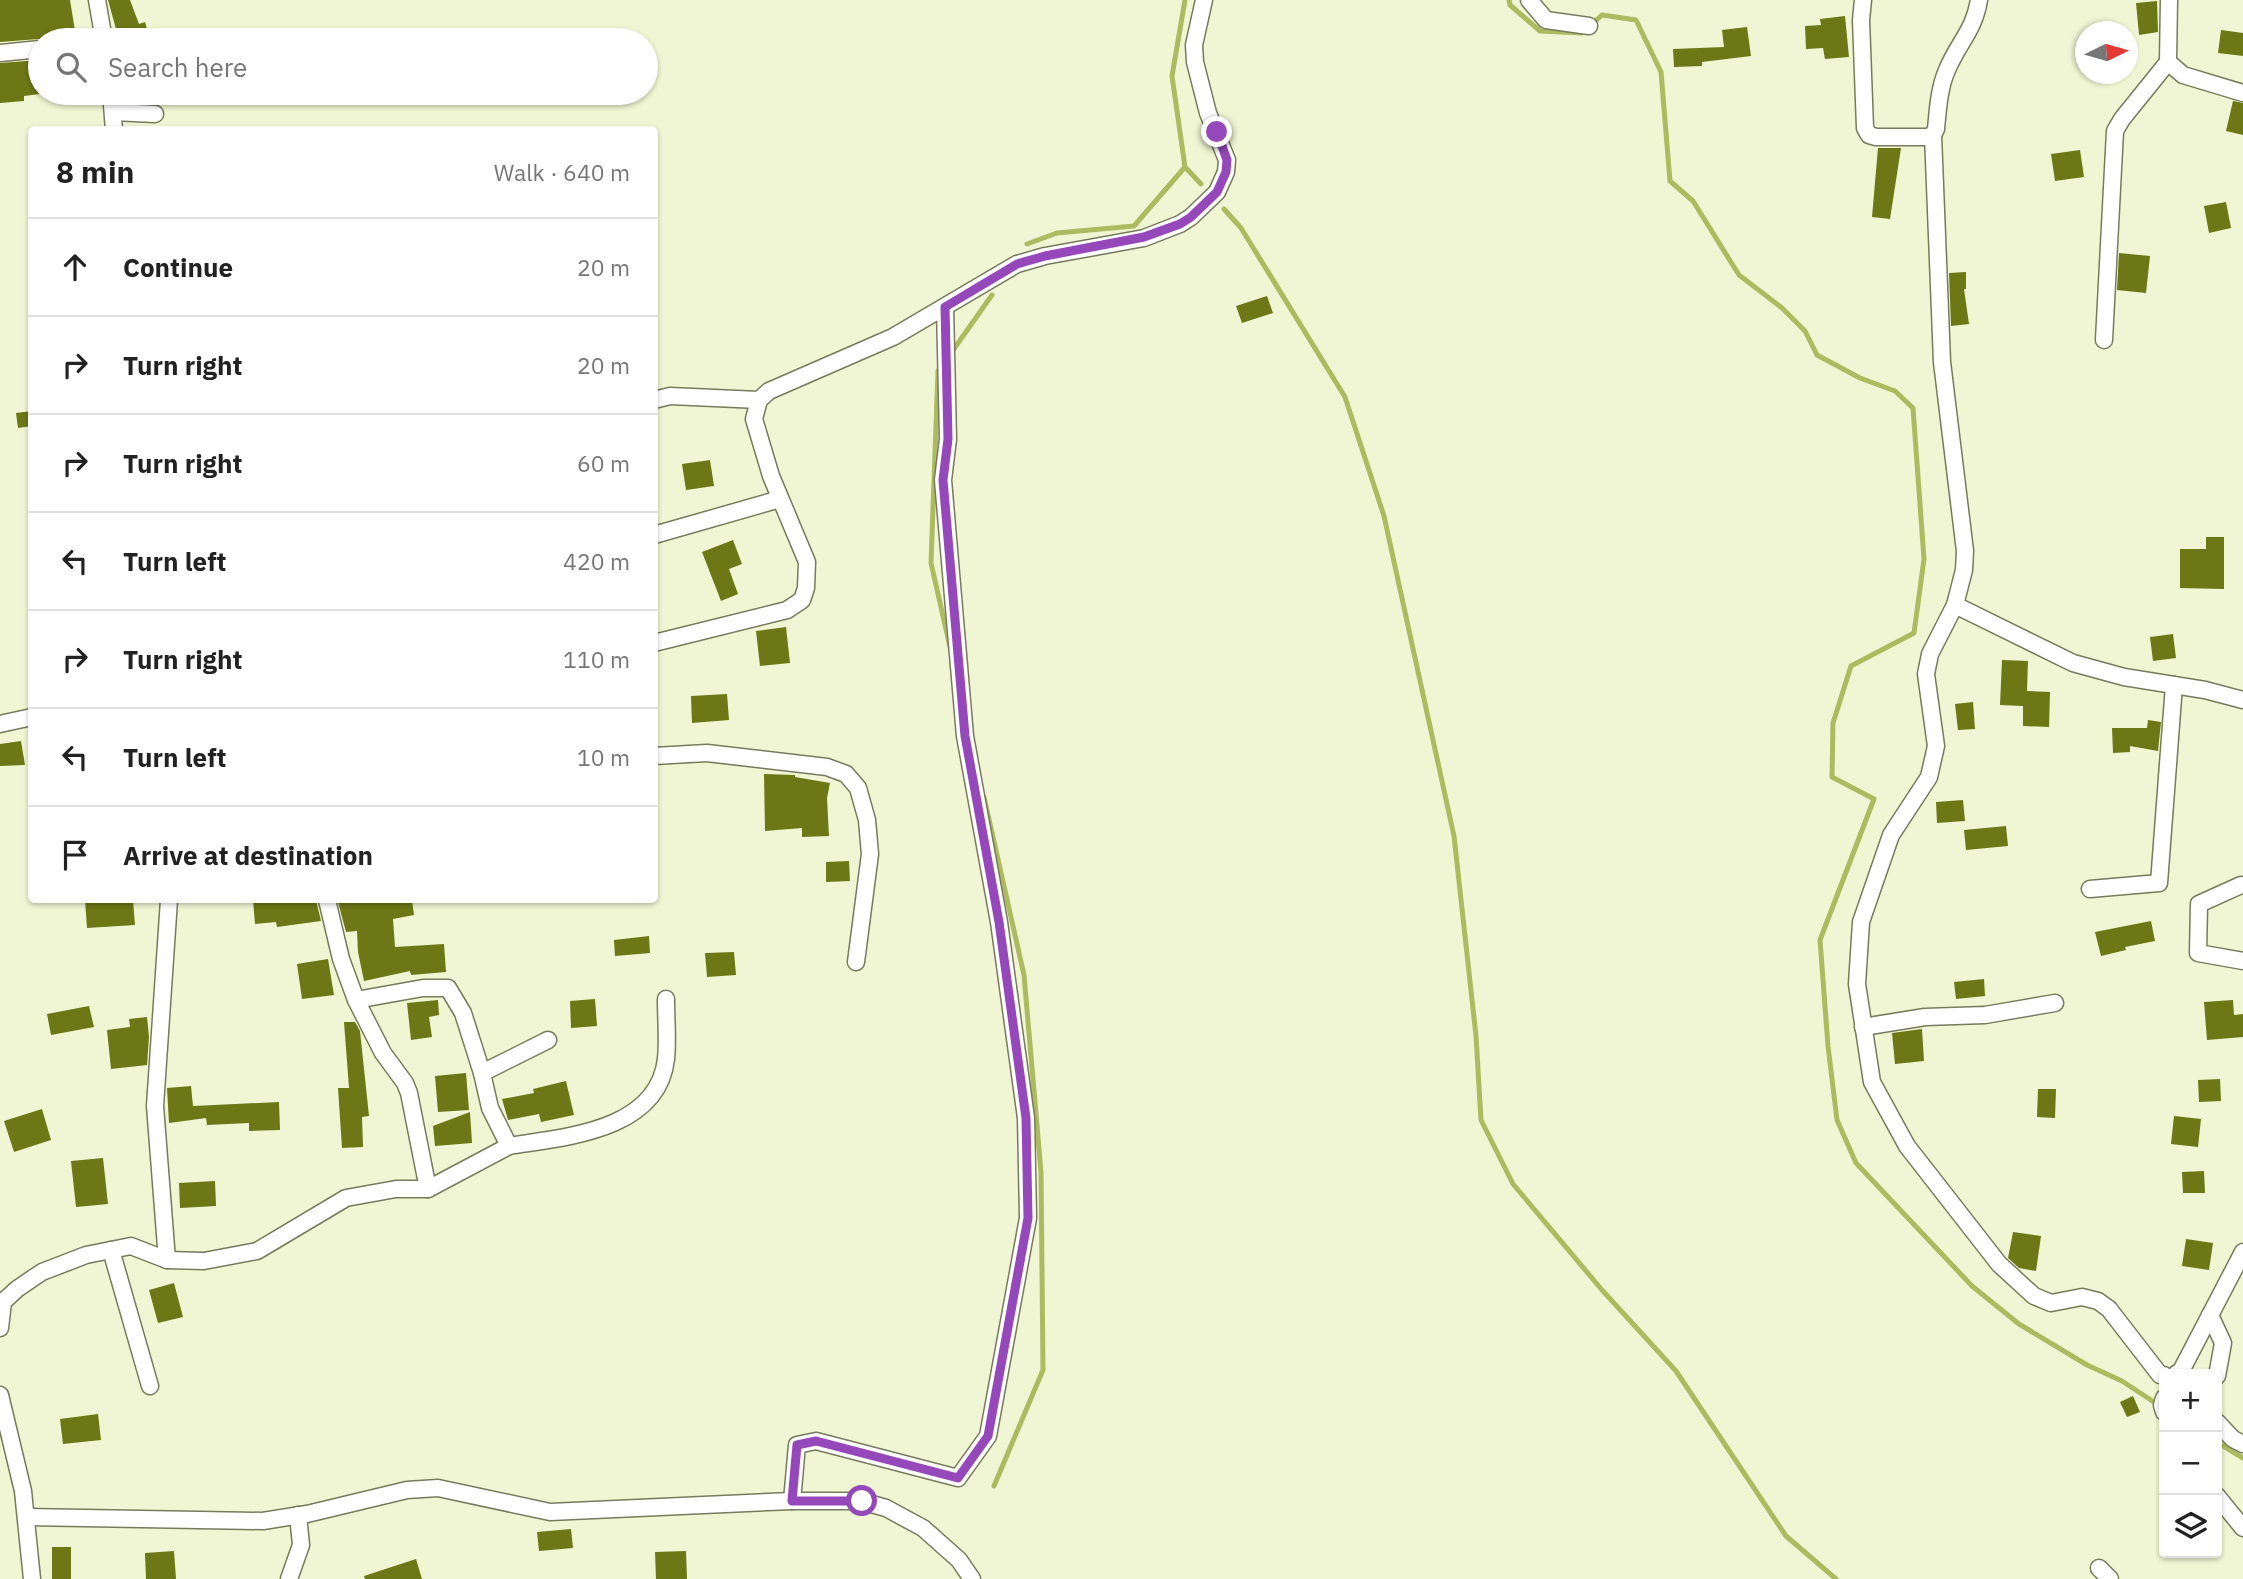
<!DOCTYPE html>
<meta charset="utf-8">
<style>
body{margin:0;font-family:"IBM Plex Sans",sans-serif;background:#f2f2f2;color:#222}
.controls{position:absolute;right:21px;bottom:21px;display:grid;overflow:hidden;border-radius:7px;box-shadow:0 2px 5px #0004}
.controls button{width:63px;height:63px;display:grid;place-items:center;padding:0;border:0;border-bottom:2px solid #e0e0e0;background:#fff;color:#222;font:35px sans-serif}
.compass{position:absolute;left:2075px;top:21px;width:63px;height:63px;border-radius:50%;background:#fff;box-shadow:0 2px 5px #0004;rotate:85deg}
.stop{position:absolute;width:21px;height:21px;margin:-16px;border:5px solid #9548b9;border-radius:50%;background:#fff}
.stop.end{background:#9548b9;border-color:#fff;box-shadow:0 2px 7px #0008}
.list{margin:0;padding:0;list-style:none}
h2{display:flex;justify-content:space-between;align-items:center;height:91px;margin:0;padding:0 28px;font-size:30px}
h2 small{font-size:23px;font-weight:400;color:#767676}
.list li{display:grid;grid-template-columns:46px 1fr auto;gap:21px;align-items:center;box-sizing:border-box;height:98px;padding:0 28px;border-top:2px solid #e0e0e0}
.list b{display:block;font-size:26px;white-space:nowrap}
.list em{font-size:23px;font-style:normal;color:#767676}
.icon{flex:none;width:38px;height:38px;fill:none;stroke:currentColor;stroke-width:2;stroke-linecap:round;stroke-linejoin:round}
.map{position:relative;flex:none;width:2243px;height:1579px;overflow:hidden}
.search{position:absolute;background:#fff;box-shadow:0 2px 5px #0004;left:28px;top:28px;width:630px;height:77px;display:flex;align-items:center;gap:18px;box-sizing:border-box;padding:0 24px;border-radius:38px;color:#767676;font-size:26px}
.panel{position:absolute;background:#fff;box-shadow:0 2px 5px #0004;left:28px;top:126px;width:630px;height:777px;border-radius:7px}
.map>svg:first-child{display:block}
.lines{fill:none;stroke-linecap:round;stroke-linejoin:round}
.stream{stroke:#acba60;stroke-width:5}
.building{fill:#6c7716}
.street-casing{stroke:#767b5c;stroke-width:19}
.street{stroke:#fff;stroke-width:16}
.route{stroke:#9548b9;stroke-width:9}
</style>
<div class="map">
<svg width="2243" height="1579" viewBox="0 0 2243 1579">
<rect width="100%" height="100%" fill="#f0f6d3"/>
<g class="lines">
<g class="stream">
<path d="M1185,0L1172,76L1185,167L1201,184"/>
<path d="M1509,0L1510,5L1540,31L1582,33L1602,15L1636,20L1661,72L1670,181L1693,201L1739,275L1782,308L1805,331L1817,355L1860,378L1895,391L1913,408L1924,559L1914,633L1851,666L1833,723L1832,777L1874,799L1820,940L1828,1046L1837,1120L1856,1163L1972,1286L2019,1324L2087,1365L2122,1381L2160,1406"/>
<path d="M1224,209L1241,228L1345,397L1384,516L1454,836L1476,1036L1481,1120L1513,1184L1602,1290L1676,1371L1786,1536L1836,1579"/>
<path d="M1027,244L1057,233L1134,226L1185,167"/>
<path d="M951,353L992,295"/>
<path d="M941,366L938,371L931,563L950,647"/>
<path d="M984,797L1024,975L1041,1172L1043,1370L994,1486"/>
<path d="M2217,1442L2243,1458"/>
</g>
</g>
<g class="building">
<path d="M0,0H70L76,37L56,40L39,39L0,42Z"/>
<path d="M108,0H130L139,24L145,22L150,40H119Z"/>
<path d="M2157,1L2158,32L2139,35L2136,3Z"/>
<path d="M1845,16L1849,57L1825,59L1823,48L1806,49L1805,26L1821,25L1820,19Z"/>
<path d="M1747,27L1751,56L1702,62V66L1674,67L1673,49L1724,47L1722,30Z"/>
<path d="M2221,30L2243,33V56L2218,53Z"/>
<path d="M40,60V94L24,96V101L0,103V63Z"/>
<path d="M2233,101L2243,103V135L2226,131Z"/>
<path d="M1878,148H1901L1890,219L1872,217Z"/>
<path d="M2080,150L2084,177L2055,181L2051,154Z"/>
<path d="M2226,202L2231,228L2209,233L2204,206Z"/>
<path d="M2119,253L2150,256L2146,293L2117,290Z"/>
<path d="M1966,272V289H1964L1969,324L1951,326L1949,273Z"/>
<path d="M1267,296L1273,313L1242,323L1236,306Z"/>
<path d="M32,411V426L18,428L16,413Z"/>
<path d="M710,460L714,486L686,490L682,464Z"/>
<path d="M2206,537H2224V589L2180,588V549H2206Z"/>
<path d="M733,540L742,564L729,569L738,594L721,601L702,552Z"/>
<path d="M786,627L790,663L760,666L756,631Z"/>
<path d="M2173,634L2176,658L2153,661L2150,637Z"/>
<path d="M2002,660L2028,661L2027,691L2050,692L2049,727L2023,726V706L2000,705Z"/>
<path d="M727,694L729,720L692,723L691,696Z"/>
<path d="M1973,702L1975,729L1958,730L1955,704Z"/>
<path d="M2148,720L2161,722L2158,751L2130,746V752L2113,753L2112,728H2147Z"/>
<path d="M21,741L25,765L0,766V744Z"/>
<path d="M764,774L795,775V777L830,783L827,798L829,836L802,837V828L765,831Z"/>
<path d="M1963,800L1965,821L1937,823L1936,802Z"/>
<path d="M2006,826L2008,846L1966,850L1964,830Z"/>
<path d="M849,861L850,881L826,882V862Z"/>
<path d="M85,900H133L135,925L87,928Z"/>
<path d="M253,900H316L321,921L277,927L276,922L255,924Z"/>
<path d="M354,900H412L414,915L393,919L395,947L444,944L446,972L411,975L410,971L364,981L358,952L357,931L346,932L338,902Z"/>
<path d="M2151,921L2155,941L2125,947L2126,950L2101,956L2095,932Z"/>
<path d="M649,936L650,953L615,956L614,940Z"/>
<path d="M734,952L736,975L707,977L705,953Z"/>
<path d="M328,959L334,995L302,999L297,964Z"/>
<path d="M1984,979L1985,996L1956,999L1954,982Z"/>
<path d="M595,999L597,1026L571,1028L570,1001Z"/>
<path d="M438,1000L439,1015L429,1017L432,1037L411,1040L407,1003Z"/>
<path d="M2233,1000L2234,1015L2243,1014V1037L2207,1040L2204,1002Z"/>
<path d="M89,1006L94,1027L51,1035L47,1014Z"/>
<path d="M147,1017L149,1037L147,1065L111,1069L107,1030L130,1027L129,1019Z"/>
<path d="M344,1022H355L360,1031L369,1116L362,1117L363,1147L342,1148L338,1088H349Z"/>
<path d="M1922,1029L1924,1061L1895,1064L1892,1033Z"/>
<path d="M466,1073L469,1110L438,1112L435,1076Z"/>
<path d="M2220,1079L2221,1101L2199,1102L2198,1080Z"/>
<path d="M566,1081L574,1115L541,1122L539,1114L508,1120L502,1099L534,1093L533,1089Z"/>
<path d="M191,1086L193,1106L279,1102L280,1130L249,1131V1123L207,1125L206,1118L169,1123L167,1088Z"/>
<path d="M2038,1089H2056L2055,1118L2037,1117Z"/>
<path d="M42,1109L51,1140L14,1152L4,1121Z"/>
<path d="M470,1112L472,1143L435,1146L433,1126Z"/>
<path d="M2174,1116L2201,1119L2198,1147L2171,1144Z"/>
<path d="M103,1158L108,1204L76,1207L71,1161Z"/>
<path d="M2204,1171L2205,1193H2183L2182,1172Z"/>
<path d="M215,1181L216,1206L180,1208L179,1183Z"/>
<path d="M2013,1232L2041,1236L2036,1271L2019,1268L2008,1258Z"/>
<path d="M2186,1239L2213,1243L2209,1270L2182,1266Z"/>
<path d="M174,1283L183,1317L158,1323L149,1290Z"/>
<path d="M2133,1396L2140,1412L2127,1417L2120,1402Z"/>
<path d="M98,1414L101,1440L63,1444L60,1419Z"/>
<path d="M571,1529L573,1548L539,1551L537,1532Z"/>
<rect x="52" y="1547" width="19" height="32"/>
<path d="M174,1551L176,1579H146L145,1553Z"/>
<path d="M686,1551L687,1579H656L655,1552Z"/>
<path d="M416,1559L422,1579H365L364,1576Z"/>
</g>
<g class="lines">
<defs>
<g id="street">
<path d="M97,0L104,40"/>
<path d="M1529,0L1546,20L1589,26"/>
<path d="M1863,0L1861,20L1865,128L1869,135L1876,137H1927L1933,135L1936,129C1938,109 1939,88 1947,70C1958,43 1974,31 1979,0"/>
<path d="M2169,0L2168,62L2183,75L2243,93"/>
<path d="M0,53L40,49"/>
<path d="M111,93L114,130"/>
<path d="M113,112L155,114"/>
<path d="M1933,135L1942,362L1965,551L1964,570L1955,605L1930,654L1926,674L1936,746L1929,777L1891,835L1861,922L1857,984L1872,1082L1907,1146L1999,1264L2034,1296L2051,1303L2082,1297L2098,1301L2109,1309L2160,1375H2164"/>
<path d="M2104,340L2115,131L2122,119L2168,62"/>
<path d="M654,400L670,396L759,400"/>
<path d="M654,535L780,499"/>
<path d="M1955,605L2073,663L2124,677L2205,690L2243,700"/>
<path d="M654,643L787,610L802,600L806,588L807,562L771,476L754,419L759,400L769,391L893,337L1017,264L1045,256L1144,238L1180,224L1191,217L1217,192L1226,172L1227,160L1208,113L1195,62L1194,45L1204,0"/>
<path d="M0,724L32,717"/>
<path d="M654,756L707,753L827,767L846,774L858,788L867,820L870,854L856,962"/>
<path d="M2241,885L2199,904L2198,953L2243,961"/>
<path d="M2090,889L2159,883L2174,685"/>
<path d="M327,900L341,959L356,1000L423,988H448L463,1013L482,1073L490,1108L509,1146C565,1137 658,1131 666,1059C668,1040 666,1019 666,999"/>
<path d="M356,1000L383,1053L405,1083L409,1093L428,1189"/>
<path d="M1863,1027L1925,1017L1985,1015L2055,1003"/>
<path d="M482,1073L548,1040"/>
<path d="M111,1250L150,1386"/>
<path d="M167,1260L155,1106L169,900"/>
<path d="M2210,1315L2223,1343L2217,1376"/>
<path d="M0,1328L3,1302L17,1289L42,1272L86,1255L131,1246L167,1260L204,1261L257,1251L346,1198L396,1189H428L509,1146"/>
<path d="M2176,1374L2181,1371L2243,1252"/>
<path d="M0,1395L23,1491L32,1579"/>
<path d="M2164,1398L2162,1405L2164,1412"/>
<path d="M2217,1422L2233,1439L2243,1444"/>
<path d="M2217,1496L2243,1528"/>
<path d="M792,1501L797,1445L816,1441L958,1478L988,1436L1028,1218L1026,1118L999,922L965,736L943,480L948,439L945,307"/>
<path d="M26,1517L263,1521L307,1514L407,1490L438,1488L550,1512L792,1501H861L886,1508L923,1528L959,1560L972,1579"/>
<path d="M2099,1568L2110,1579"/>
<path d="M289,1579L301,1545L298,1515"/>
</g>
</defs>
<use href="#street" class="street-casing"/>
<use href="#street" class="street"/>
</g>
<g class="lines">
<path class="route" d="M862,1501H792L797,1445L816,1441L958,1478L988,1436L1028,1218L1026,1118L999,922L965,736L943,480L948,439L945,307L1017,264L1045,256L1144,237L1180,224L1191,217L1217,192L1226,172L1227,160L1217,132"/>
</g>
</svg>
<div class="controls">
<button>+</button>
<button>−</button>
<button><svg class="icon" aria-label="layers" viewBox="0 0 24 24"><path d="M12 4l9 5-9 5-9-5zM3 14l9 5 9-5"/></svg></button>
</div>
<svg class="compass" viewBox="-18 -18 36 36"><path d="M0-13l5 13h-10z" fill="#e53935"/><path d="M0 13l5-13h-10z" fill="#767676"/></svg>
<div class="stop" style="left:862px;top:1501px"></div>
<div class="stop end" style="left:1217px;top:132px"></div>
<div class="search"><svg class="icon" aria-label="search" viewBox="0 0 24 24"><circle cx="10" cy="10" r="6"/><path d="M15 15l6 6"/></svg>Search here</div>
<section class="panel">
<h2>8 min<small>Walk · 640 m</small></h2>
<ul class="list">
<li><svg class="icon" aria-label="ahead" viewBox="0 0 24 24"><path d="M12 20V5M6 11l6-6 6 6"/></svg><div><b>Continue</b></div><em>20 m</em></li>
<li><svg class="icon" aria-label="right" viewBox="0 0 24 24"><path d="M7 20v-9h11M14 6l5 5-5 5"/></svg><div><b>Turn right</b></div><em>20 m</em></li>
<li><svg class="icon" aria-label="right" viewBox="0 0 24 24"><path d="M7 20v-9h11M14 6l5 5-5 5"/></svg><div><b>Turn right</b></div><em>60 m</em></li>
<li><svg class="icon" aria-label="left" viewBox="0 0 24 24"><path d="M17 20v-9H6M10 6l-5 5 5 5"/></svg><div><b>Turn left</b></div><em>420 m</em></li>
<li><svg class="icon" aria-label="right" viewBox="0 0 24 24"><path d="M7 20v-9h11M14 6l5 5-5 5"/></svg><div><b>Turn right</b></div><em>110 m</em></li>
<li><svg class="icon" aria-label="left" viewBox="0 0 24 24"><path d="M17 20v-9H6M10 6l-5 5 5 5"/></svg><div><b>Turn left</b></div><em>10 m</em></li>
<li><svg class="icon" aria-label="arrive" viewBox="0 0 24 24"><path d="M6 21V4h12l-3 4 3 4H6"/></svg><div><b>Arrive at destination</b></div></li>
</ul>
</section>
</div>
